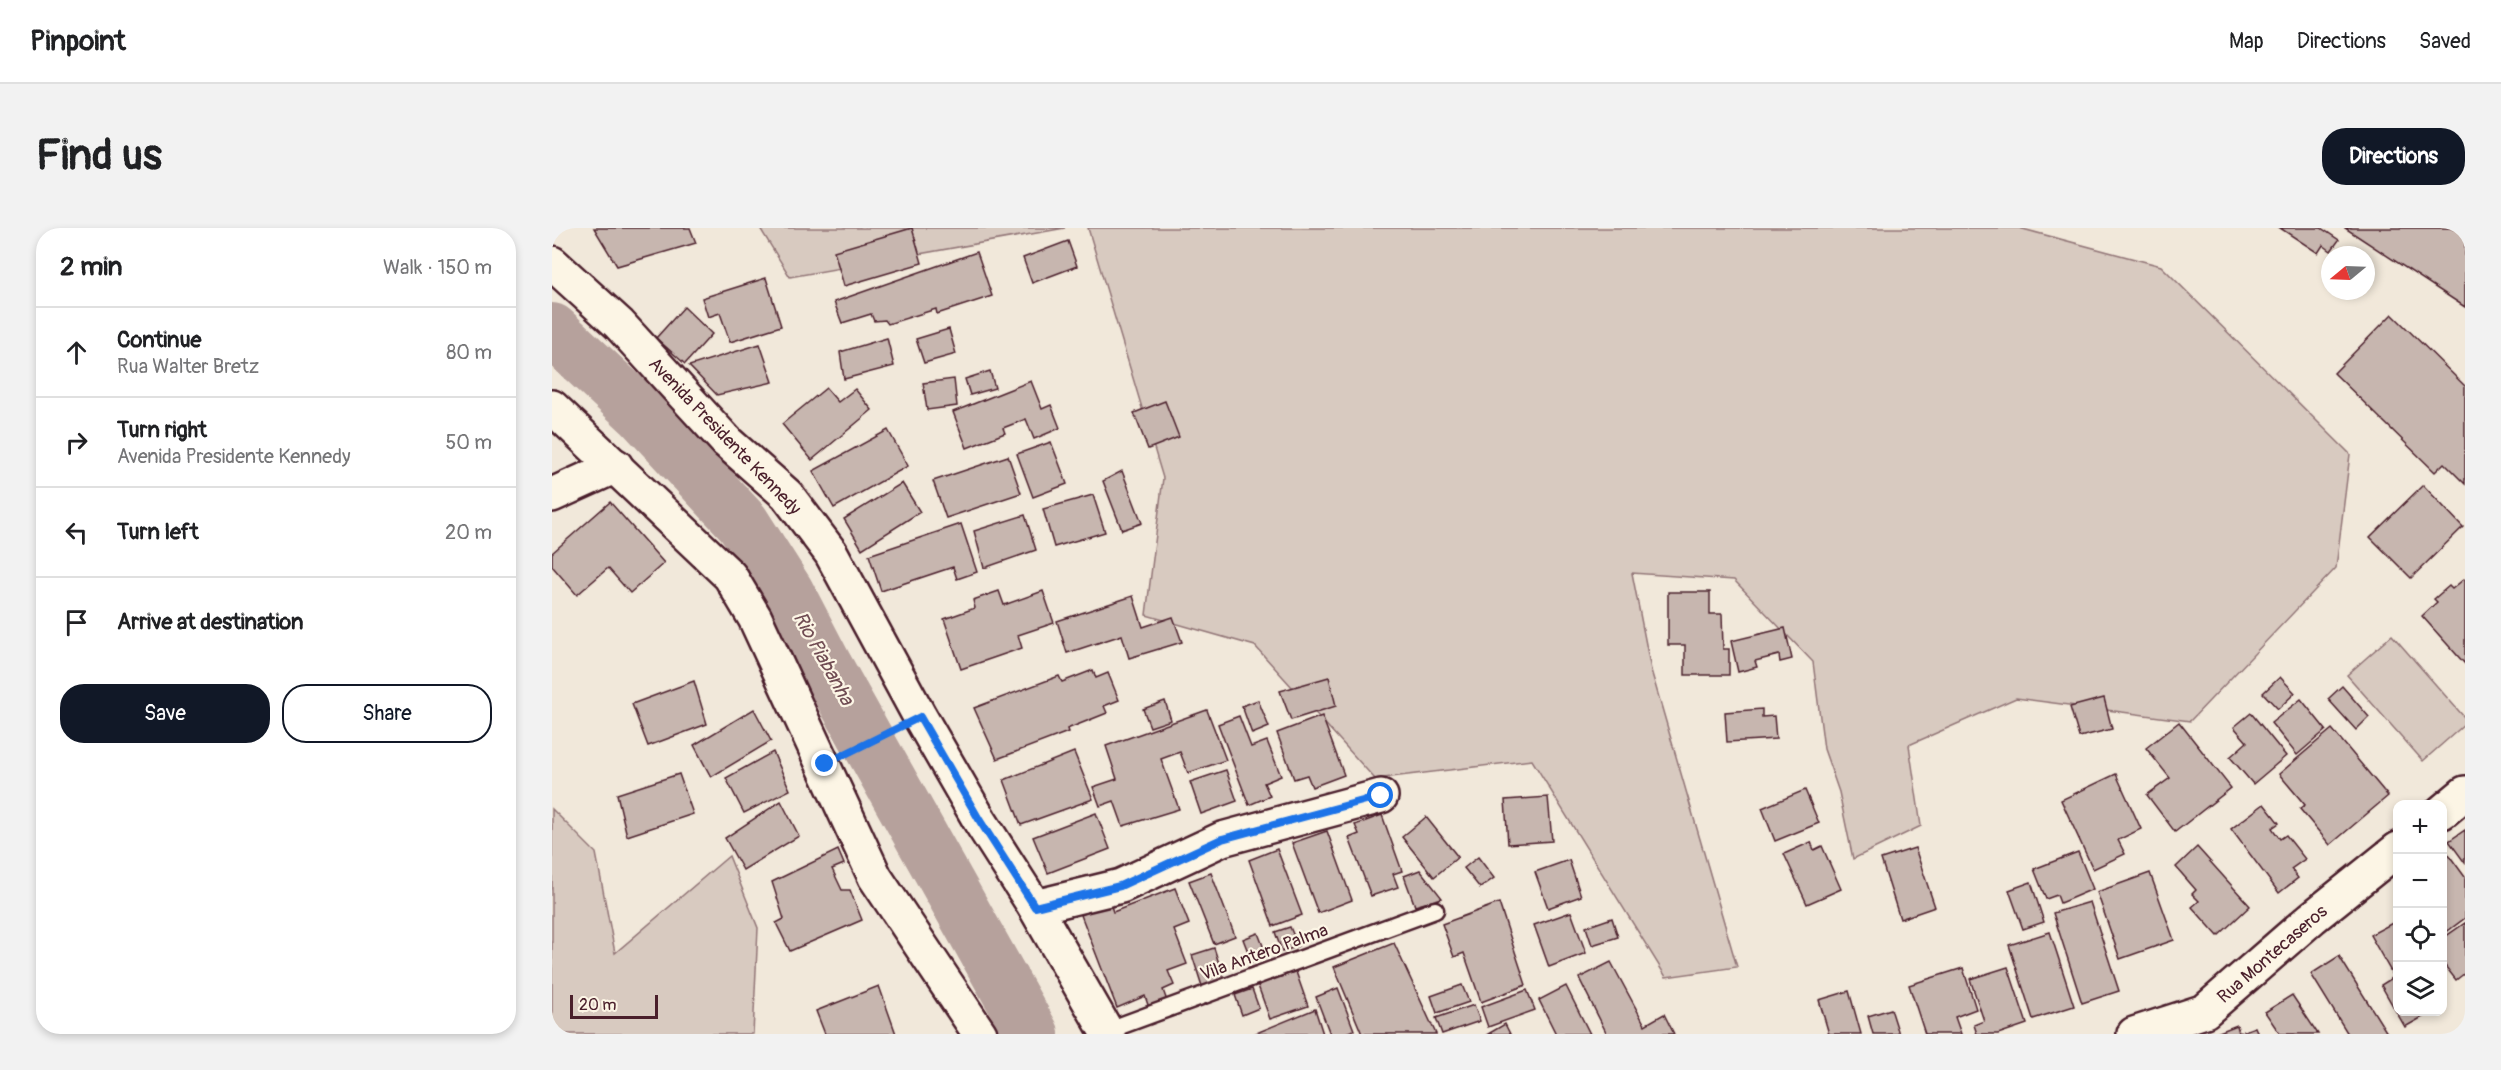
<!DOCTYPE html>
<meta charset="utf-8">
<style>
body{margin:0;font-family:Pangolin,sans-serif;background:#f2f2f2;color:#202124}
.controls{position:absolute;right:18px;bottom:18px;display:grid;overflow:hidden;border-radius:12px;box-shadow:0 3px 9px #0003}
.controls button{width:54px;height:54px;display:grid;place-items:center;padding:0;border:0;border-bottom:2px solid #e0e0e0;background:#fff;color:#202124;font:30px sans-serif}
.compass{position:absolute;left:1769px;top:18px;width:54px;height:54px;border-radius:50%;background:#fff;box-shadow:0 3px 9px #0003;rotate:251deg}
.scale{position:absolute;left:18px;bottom:15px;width:88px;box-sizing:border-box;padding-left:6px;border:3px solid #4a1f2b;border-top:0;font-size:16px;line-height:21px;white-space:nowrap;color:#4a1f2b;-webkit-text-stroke:4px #fcf5e5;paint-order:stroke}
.stop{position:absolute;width:18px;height:18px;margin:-14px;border:4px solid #1a73e8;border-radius:50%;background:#fff}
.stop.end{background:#1a73e8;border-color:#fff;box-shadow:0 2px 6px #0008}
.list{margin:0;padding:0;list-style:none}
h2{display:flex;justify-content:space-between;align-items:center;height:78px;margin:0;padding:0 24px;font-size:26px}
h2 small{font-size:20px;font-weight:400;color:#757577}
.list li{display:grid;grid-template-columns:39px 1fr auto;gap:18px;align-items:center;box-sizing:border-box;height:90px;padding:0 24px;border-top:2px solid #e0e0e0}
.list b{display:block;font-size:22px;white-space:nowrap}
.list p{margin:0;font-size:20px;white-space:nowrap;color:#757577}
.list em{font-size:20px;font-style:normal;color:#757577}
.actions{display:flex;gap:12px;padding:18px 24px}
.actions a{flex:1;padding:14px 0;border:2px solid #111827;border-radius:24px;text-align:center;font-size:21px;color:#111827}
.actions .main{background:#111827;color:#fff}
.icon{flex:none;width:33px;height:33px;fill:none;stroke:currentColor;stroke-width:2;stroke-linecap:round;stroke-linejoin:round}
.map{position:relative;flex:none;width:1913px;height:806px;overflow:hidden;border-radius:24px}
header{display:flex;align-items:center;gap:36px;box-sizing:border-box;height:84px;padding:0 30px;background:#fff;border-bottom:2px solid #e0e0e0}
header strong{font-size:28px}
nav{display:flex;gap:33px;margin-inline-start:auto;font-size:21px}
.intro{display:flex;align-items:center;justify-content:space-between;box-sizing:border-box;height:144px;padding:0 36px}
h1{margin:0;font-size:42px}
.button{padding:15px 27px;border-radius:24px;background:#111827;color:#fff;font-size:21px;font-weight:700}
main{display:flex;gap:36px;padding:0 36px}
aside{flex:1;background:#fff;border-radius:24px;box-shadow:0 3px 9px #0003}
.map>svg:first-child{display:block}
.green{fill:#d8cac0;stroke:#917476;stroke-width:1.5}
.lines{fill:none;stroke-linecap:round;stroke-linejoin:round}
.river{stroke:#b6a19c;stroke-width:54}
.building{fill:#c7b6af;stroke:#4a1f2b;stroke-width:1.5}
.service-casing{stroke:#4a1f2b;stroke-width:21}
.minor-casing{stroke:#4a1f2b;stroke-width:38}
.primary-casing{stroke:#4a1f2b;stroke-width:38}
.path{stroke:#4a1f2b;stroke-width:4;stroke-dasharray:4.5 4.5;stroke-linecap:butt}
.service{stroke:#fcf5e5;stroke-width:16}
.minor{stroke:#fcf5e5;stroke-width:33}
.primary{stroke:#fcf5e5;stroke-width:33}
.route{stroke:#1a73e8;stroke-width:8}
.labels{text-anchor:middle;stroke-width:4.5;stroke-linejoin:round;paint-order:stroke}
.street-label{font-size:18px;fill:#4a1f2b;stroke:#fcf5e5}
.water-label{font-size:20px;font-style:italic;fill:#704c53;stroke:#fcf5e5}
</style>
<header>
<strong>Pinpoint</strong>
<nav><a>Map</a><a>Directions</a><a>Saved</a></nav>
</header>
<div class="intro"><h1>Find us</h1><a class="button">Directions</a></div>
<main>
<aside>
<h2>2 min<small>Walk · 150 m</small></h2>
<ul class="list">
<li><svg class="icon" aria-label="ahead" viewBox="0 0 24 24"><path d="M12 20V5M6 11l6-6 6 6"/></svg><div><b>Continue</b><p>Rua Walter Bretz</p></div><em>80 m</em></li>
<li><svg class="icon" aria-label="right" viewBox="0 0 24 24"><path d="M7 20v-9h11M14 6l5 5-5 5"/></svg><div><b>Turn right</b><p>Avenida Presidente Kennedy</p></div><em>50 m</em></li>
<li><svg class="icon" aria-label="left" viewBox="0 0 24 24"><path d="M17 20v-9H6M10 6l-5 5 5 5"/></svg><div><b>Turn left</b></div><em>20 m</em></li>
<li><svg class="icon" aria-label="arrive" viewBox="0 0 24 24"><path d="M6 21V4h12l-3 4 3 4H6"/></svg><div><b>Arrive at destination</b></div></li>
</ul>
<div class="actions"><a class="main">Save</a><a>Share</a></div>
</aside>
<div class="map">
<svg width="1913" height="806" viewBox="0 0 1913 806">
<rect width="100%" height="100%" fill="#f1e8da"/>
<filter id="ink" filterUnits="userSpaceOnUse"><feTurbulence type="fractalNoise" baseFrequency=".0167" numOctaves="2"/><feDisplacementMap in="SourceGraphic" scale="12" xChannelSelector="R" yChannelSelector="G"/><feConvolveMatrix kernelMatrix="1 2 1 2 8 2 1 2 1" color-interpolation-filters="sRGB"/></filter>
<g filter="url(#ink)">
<g class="green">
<path d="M208,0H513L238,49Z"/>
<path d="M536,0H1467L1609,38L1798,226L1784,340L1638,493L1464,470L1357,517L1369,598L1301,631L1287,564L1272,521L1261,434L1182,352L1080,345L1099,442L1185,739L1114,749L980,532L823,551L703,418L594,387L611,250Z"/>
<path d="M1840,407L1913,490V496L1871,533L1795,447Z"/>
<path d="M0,581L44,625L63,725L177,628L206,700L201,806H0Z"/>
</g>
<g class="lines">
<path class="river" d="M0,102L89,185L191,295L235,364L273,437L480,806"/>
</g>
<g class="building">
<path d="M42,0H138L144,15L65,38Z"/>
<path d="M360,0L370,35L292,58L282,23Z"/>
<path d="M1728,0H1769L1787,12L1779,23L1771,17L1766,25Z"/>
<path d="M1793,0H1906L1913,5V79Z"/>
<path d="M516,13L525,38L480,55L471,30Z"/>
<path d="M425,24L440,68L385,86L384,81L336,96L333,92L322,93L319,86L290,95L282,74Z"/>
<path d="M214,50L229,98L178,114L168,85L156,89L150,70Z"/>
<path d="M132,79L160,106L133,136L104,110Z"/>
<path d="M1840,86L1913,158V256L1892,235L1883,244L1782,145Z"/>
<path d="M397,101L404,126L372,135L364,111Z"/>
<path d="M335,110L342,138L292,151L288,124Z"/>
<path d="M208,116L221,154L165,167L137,138Z"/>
<path d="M438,143L443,160L418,167L413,151Z"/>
<path d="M402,151L405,178L375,182L371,155Z"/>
<path d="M479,153L490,181L499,177L508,200L482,211L474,191L451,200L453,205L415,220L401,184Z"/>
<path d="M274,160L286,174L303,161L320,182L260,232L230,196Z"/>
<path d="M613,173L627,209L596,221L582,185Z"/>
<path d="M336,202L356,238L282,280L261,243Z"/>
<path d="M499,214L515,256L481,269L465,226Z"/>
<path d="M456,228L469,265L394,290L381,253Z"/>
<path d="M570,243L590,295L570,302L551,253Z"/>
<path d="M350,255L368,284L310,321L292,291Z"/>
<path d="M1871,257L1911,299L1859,350L1818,309Z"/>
<path d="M541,267L553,304L502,319L491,281Z"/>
<path d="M58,274L112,335L78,365L56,340L25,367L0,338V325Z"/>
<path d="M473,287L484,322L432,340L422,303Z"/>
<path d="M409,296L425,344L405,351L401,339L329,363L317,327Z"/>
<path d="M1912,351L1913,352V436L1870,388L1885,374L1882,371L1897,358L1900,361Z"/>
<path d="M447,363L452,377L491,363L502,395L466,407L470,420L409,441L392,391L423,380L421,372Z"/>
<path d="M1116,364H1158V386H1170L1171,421H1177V447H1133V417H1116Z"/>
<path d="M581,368L591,399L621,389L630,414L577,430L570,407L515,425L505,393Z"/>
<path d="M1233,400L1240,431L1228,434L1227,427L1203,433L1205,439L1186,444L1179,413Z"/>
<path d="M541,442L544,450L556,445L567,472L552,478L555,485L515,501L516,504L445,531L422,480L507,448L510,454Z"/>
<path d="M777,449L784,478L739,492L728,463Z"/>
<path d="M1728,449L1743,465L1726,481L1711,465Z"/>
<path d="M142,453L155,496L96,518L80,476Z"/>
<path d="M1790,458L1817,489L1804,502L1776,471Z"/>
<path d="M1552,470L1560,501L1527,509L1518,479Z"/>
<path d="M1749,471L1774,502L1745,527L1719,495Z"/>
<path d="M706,472L717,499L700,506L690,478Z"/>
<path d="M613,473L619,492L598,499L591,481Z"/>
<path d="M202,481L219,513L159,549L142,517Z"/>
<path d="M1210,481V489L1222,488L1224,511L1175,514L1173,484Z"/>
<path d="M655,482L674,532L636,545L628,524L609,531L627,581L571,598L562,573L548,578L541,559L565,551L554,518Z"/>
<path d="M1699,485L1734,528L1701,556L1678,529L1695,514L1682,499Z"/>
<path d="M687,488L699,519L715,513L729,548L712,555L718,568L697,577L666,496Z"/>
<path d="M770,488L792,547L760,559L755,547L742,551L725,505Z"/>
<path d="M1627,494L1679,560L1623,604L1595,567L1618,550L1594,520Z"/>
<path d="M1780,501L1836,568L1778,617L1748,581L1753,577L1727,546Z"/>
<path d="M221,524L238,562L192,585L174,550Z"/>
<path d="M522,524L541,571L469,597L452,552Z"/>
<path d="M674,542L685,573L649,586L638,554Z"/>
<path d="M127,546L141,586L75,608L65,566Z"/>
<path d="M1564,546L1589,601L1566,612L1573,626L1541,641L1509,572Z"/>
<path d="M1253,562L1267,595L1223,613L1210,580Z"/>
<path d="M996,569L1000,613L956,616L953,572Z"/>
<path d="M229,573L247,608L191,642L173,610Z"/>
<path d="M1712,576L1727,595L1720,600L1728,611L1734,607L1753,631L1739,641L1746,650L1727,665L1679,601Z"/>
<path d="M544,585L558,621L496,645L481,609Z"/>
<path d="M830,587L850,643L841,646L846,659L819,668L797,610L807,606L803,597Z"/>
<path d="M874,589L906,629L882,649L850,609Z"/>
<path d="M1913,602V635L1897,613Z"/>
<path d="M775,603L800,672L766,685L740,615Z"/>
<path d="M1259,614L1262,622L1270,618L1289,661L1255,676L1232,626Z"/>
<path d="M1645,619L1698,678L1666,708L1640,679L1647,673L1640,666L1644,662L1624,639Z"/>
<path d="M1363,620L1383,679L1348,691L1329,631Z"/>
<path d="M725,621L750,687L721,698L697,632Z"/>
<path d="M286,622L292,636L280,641L290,662H298L310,692L238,723L224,695L232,691L220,654Z"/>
<path d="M1894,623L1913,649V690L1893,705L1890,702V626Z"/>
<path d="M1526,624L1541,661L1508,675L1505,667L1494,671L1482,641Z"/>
<path d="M926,629L942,650L928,660L912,640Z"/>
<path d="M1017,632L1029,668L996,680L983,644Z"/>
<path d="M868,642L890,670L863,678L852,648Z"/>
<path d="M659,645L683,708L662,716L637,653Z"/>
<path d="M1598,645L1622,712L1568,731L1545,664Z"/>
<path d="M1479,654L1492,694L1471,701L1457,662Z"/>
<path d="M623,660L637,696L622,702L635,736L616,743L622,757L611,762L615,773L597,780L593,768L565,780L529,687L558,675L561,684Z"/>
<path d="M1538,674L1567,763L1530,775L1501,685Z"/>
<path d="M947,675L974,757L929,774L912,725L902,729L890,696Z"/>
<path d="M1019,684L1034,725L997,739L982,697Z"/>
<path d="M1060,690L1066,709L1040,717L1034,699Z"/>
<path d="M1846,692V784H1874L1876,786L1853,799L1829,757L1842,749L1818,707Z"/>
<path d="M1913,695V745L1904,752L1890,734V711Z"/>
<path d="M738,699L746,718L730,724L723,704Z"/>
<path d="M1498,704L1522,778L1481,791L1457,717Z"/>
<path d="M706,705L715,728L700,734L691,711Z"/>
<path d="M842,715L884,806H810L782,739Z"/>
<path d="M662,720L672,751L650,758L640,727Z"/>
<path d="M1787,728L1835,805L1834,806H1796L1759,746Z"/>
<path d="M1059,734L1093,797L1112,786L1122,806H1055L1027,750Z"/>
<path d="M1456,739L1475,796L1446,806H1425L1422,797L1432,793L1418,751Z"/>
<path d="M1411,740L1424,781L1403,789L1409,806H1373L1357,757Z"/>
<path d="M743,741L756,778L718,791L705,755Z"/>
<path d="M910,757L917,774L885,785L879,768Z"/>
<path d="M327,758L344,806H273L264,783Z"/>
<path d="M1014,758L1038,806H1004L987,772Z"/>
<path d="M786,760L802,802L791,806H778L764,769Z"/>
<path d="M700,761L707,780L690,787L683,767Z"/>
<path d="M975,762L983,782L936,799L929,779Z"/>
<path d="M1297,763L1309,806H1277L1267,772Z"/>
<path d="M1740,767L1766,806H1728L1713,784Z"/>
<path d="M922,777L928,793L890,806L884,790Z"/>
<path d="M763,781L771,806H702Z"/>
<path d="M1339,781L1347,806H1321L1316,788Z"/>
<path d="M953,796L958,806H936Z"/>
<path d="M1685,797L1687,805L1703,799L1706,806H1662Z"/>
</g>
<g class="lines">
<defs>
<path id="service" d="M554,803L883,682"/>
<g id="minor">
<path d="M0,267L64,238"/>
<path d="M483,679L569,658L670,611L829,568"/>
</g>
<g id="primary">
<path d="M0,35L67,96L175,214L235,267L279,325L368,489L428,593L483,679L556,806"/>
<path d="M0,179L178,348L203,390L323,649L428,806"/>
<path d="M1890,584L1913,565"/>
<path d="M1582,806L1653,783L1760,690L1846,621"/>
</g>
</defs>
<use href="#service" class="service-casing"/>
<use href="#minor" class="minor-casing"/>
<use href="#primary" class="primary-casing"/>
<path class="path" d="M298,524L342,502"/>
<use href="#service" class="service"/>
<use href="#minor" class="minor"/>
<use href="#primary" class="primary"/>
</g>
</g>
<g class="lines" filter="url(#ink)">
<path class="route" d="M273,536L368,489L428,593L483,679L568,658L670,611L829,568"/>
</g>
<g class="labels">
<g class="street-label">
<text transform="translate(173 208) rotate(46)" y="6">Avenida Presidente Kennedy</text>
<text transform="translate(712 724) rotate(-20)" y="6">Vila Antero Palma</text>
<text transform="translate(1720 726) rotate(-41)" y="6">Rua Montecaseros</text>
</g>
<g class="water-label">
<text transform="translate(272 430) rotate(61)" y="7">Rio Piabanha</text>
</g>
</g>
</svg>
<div class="controls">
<button>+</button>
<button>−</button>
<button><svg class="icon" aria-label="locate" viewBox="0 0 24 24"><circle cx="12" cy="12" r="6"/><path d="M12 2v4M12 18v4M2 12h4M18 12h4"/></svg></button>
<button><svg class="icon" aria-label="layers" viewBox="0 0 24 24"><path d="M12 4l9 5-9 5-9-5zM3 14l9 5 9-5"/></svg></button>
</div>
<svg class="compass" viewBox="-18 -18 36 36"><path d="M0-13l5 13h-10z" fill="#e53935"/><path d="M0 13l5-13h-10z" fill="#757577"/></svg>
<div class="scale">20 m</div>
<div class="stop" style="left:829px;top:568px"></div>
<div class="stop end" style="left:273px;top:536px"></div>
</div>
</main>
